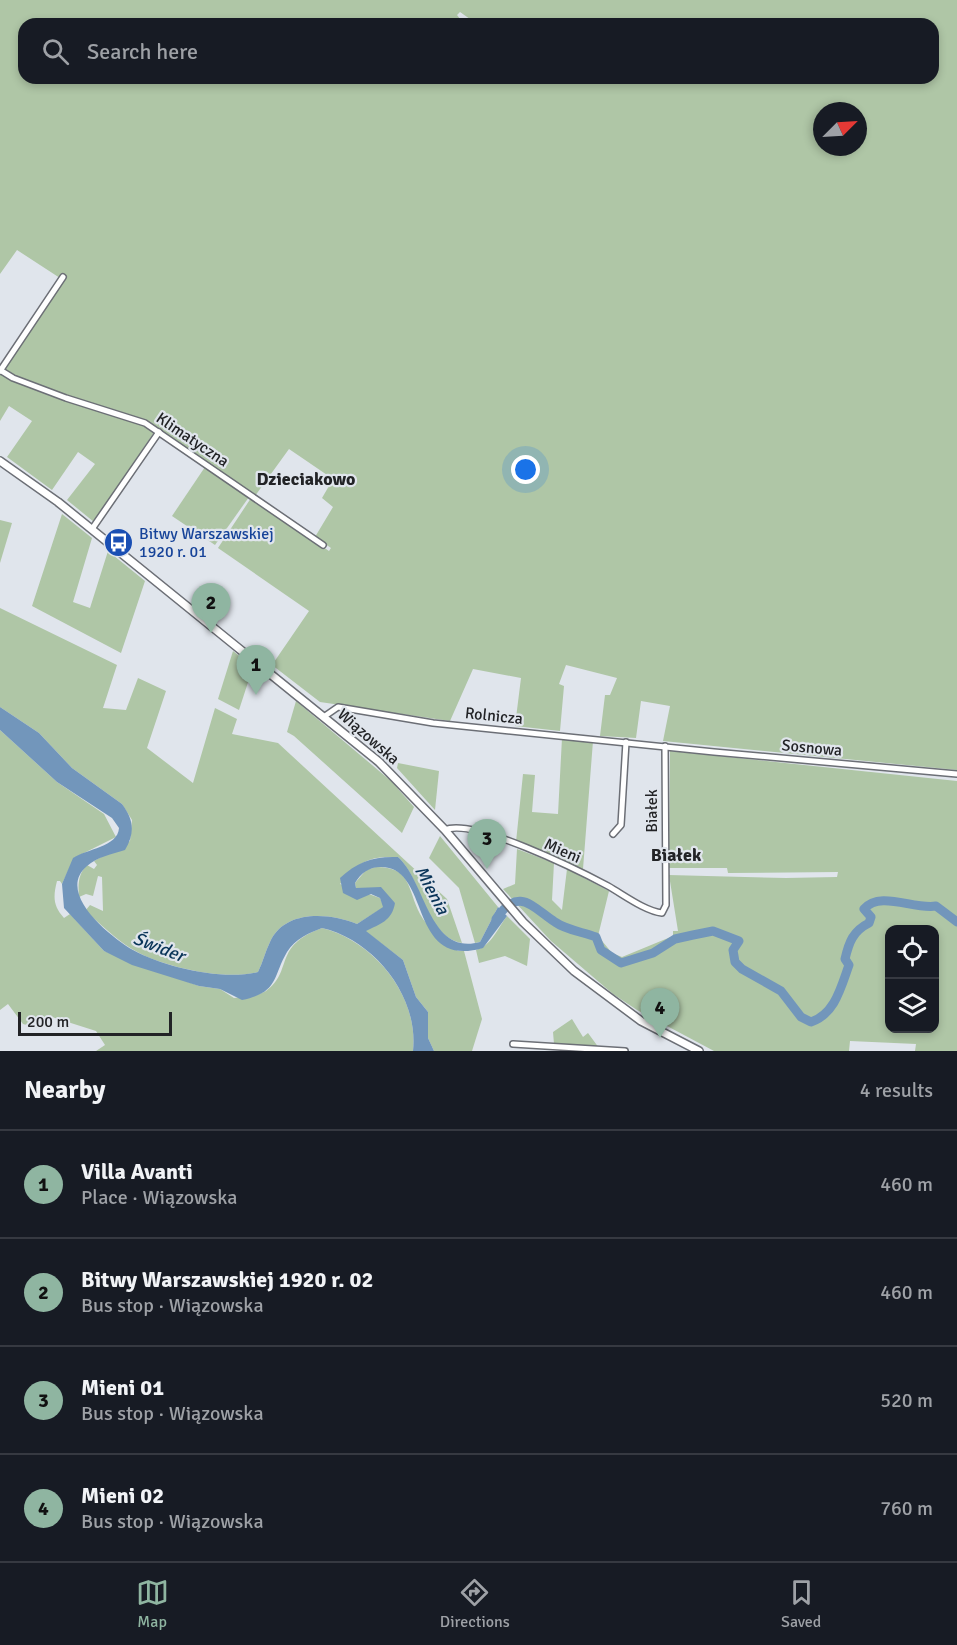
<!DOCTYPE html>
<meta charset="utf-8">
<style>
body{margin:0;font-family:Signika,sans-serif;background:#20242c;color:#f1f3f6}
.controls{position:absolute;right:18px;bottom:18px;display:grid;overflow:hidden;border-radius:12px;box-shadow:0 3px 9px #0003}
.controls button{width:54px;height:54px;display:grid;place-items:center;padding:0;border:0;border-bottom:2px solid #363941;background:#171b24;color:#f1f3f6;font:30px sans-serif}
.compass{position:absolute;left:813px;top:102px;width:54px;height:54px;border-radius:50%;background:#171b24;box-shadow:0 3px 9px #0003;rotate:66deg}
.scale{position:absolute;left:18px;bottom:15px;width:154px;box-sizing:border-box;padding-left:6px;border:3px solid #222326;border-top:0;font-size:16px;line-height:21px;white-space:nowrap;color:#222326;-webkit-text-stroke:4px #e0e5ec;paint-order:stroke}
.you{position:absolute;left:526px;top:470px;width:21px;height:21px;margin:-15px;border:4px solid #fff;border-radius:50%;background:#1a73e8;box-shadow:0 0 0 9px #1a73e833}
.badge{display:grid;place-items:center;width:39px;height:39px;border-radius:50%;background:#8fb5a1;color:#111;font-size:20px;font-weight:700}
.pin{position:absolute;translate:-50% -50px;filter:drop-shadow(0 2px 3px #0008)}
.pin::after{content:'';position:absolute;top:32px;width:21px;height:18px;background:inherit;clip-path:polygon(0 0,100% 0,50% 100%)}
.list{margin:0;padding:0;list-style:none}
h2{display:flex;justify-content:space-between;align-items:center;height:78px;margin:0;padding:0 24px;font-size:26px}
h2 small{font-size:20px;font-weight:400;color:#9ea1a6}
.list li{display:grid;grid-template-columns:39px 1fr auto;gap:18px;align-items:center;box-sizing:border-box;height:108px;padding:0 24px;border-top:2px solid #363941}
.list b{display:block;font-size:22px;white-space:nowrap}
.list p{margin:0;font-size:20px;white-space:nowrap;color:#9ea1a6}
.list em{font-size:20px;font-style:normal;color:#9ea1a6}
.icon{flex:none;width:33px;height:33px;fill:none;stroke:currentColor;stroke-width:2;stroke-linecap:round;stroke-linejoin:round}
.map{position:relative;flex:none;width:957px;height:1051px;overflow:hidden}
.search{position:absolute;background:#171b24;box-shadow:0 3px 9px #0003;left:18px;right:18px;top:18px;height:66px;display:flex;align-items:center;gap:15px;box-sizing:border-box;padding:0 21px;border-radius:18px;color:#9ea1a6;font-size:22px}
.sheet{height:510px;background:#171b24}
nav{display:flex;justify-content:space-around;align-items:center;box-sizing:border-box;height:84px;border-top:2px solid #363941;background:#171b24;font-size:16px;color:#9ea1a6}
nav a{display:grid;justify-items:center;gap:3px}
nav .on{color:#8fb5a1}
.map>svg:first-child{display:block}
.green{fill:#afc6a6;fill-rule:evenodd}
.water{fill:#7296bb}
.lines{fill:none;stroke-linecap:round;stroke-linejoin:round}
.river{stroke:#7296bb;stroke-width:9}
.minor-casing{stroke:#6c6f76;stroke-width:8}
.major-casing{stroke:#6c6f76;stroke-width:10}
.minor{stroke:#fff;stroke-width:5}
.major{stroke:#fff;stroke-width:7}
.labels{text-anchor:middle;stroke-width:4.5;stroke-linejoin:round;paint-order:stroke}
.street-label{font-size:16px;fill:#222326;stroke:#e0e5ec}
.transit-label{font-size:16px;fill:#164399;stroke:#e0e5ec;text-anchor:start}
.neighbourhood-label{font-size:18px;font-weight:bold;fill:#222326;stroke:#e0e5ec}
.water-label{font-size:18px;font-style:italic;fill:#083357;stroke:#e0e5ec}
</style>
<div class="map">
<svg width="957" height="1051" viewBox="0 0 957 1051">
<rect width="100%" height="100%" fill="#e0e5ec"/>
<g class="green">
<path d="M0,0H957V770L663,741L670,706L641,701L636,738L600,736L605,695H610L617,678L566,665L559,684L564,686L560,731L515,726L521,678L473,669L450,721L320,702L272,665L309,611L218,548L251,498L329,551L331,548L315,537L333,507L322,498L333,479L289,449L255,496L157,428L94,522L67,500L95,464L78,452L52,490L7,457L32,421L9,406L0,421V374L63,280L17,250L0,274ZM460,12L477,24H933V78H24V24H464L457,15ZM822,111H858V147H822Z"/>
<path d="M205,467L249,497L215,545L172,516Z"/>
<path d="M62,514L92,538L73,602L90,608L108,551L145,581L121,653L32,606Z"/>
<path d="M0,520L12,523L0,563Z"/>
<path d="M0,608L117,665L103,708L126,710L138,678L166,691L147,748L193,783L215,708L237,719L232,734L278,743L447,899L462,943C426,937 422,879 398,857C365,856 361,862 340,884L380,898L384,907L357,924C330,913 285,909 270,942C265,952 263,962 258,972C225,981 161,967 132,949C115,939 100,923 85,911L90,905L103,911L102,877L98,876L93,896L86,894L79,897C78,885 78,874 87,865L94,869L97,865L94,861L130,841L132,820L122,804L72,768L39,733L0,707Z"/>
<path d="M233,651L253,667L239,710L218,699Z"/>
<path d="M296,701L391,781L414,807L402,833L294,736L287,732Z"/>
<path d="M0,730L57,782L104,814L116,837L74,858L62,884L60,881H57C53,897 53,906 64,918L70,914L104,951L199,986L220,989L234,998C243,997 258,996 266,991C294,971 272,946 322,928C374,941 419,996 413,1051H96L105,1045L96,1031L52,1017L38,1028L23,1024L8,1004L0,1010Z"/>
<path d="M562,738L593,741L583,869L516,842L523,774L535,775L532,812L558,814Z"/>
<path d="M670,751L957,781V1051H915L916,1044L850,1041L849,1051H714L637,1010L613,994L551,941L503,889L515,884L517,849L554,863L552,900L562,910L567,869L609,891L598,936L612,953L622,957L673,936V931H678L669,875L786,878L837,877L838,872L728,873L727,868H669ZM890,930H934V1028H890Z"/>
<path d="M398,763L439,771L435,810L397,768Z"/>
<path d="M440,836L498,907L480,942L475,943L459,888L429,858Z"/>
<path d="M376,867C412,867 407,889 420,914C427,928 447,940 458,951H464L482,1019L472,1051H434L428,1038V1012L416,997L403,960L365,931L395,903L356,888L355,883L366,870Z"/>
<path d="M507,916L530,939L527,966L505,956L479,963L476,950C491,946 498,928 507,916Z"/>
<path d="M572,1019L583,1037L588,1033L599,1048L554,1044L553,1032Z"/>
</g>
<path class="water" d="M0,707L39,733L72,768L122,804C134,820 135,833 125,850C112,854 97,857 87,866C55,893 111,937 133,950C164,967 223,981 258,972C263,962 265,952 270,942C285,909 330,913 357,924L383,907L380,898L371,894L357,900L343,893L340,878C357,862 373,856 398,857C426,882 429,956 480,942L498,907L507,916L483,948C407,970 432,867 381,867C369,867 361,873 355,883L356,888L381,887L395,903C392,921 380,924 366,931L403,960L416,997L428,1012V1038L434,1051H413C419,996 374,940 322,928C309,933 295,939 287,952C272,978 279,992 242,1000L220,989L199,986L132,965L104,951L64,908L62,884L73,858C86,849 118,847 119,828L112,818L57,782L0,730Z"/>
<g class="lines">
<path class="river" d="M496,919C519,885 533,908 555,922C566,930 583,932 596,937L601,950L621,963L653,953L675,939L693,935L713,931L739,941L733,950L735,962L742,969L781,991L801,1017L811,1022C835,1014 841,987 849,965L845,959C849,942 853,931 869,923L871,917L864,909C880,890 914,910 936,906L957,922"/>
<defs>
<g id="minor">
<path d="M0,370L13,378L66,398L145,423L323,545"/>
<path d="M0,371L63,277"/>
<path d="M92,529L159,432"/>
<path d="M325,716L338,707L433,723L714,752L957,774"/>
<path d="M445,830C472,817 580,871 608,886C624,895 645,911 662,913L666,905L665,746"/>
<path d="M613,834L621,825L626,742"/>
<path d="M513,1044L625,1051"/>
</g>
<path id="major" d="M0,461L58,502L379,762L445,830L523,922L574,971L641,1021L699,1051"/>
</defs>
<use href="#minor" class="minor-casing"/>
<use href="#major" class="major-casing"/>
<use href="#minor" class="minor"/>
<use href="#major" class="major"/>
</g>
<defs>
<symbol id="bus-disc" viewBox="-11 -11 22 22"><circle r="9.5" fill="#1a4fb4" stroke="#e0e5ec"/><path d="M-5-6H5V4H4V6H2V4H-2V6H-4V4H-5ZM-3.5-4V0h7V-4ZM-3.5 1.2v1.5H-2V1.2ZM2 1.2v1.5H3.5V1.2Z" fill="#fff"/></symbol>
</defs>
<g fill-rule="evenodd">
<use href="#bus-disc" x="102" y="526" width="33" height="33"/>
</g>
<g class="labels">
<g class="street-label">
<text transform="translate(193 439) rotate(34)" y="6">Klimatyczna</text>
<text transform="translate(494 715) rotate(6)" y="6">Rolnicza</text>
<text transform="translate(369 736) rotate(41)" y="6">Wiązowska</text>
<text transform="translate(812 747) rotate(5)" y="6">Sosnowa</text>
<text transform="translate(651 811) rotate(-90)" y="6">Białek</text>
<text transform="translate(563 850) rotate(24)" y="6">Mieni</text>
</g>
<g class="transit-label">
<text x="139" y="539">Bitwy Warszawskiej<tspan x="139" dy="18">1920 r. 01</tspan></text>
</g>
<g class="neighbourhood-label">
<text x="306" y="485">Dzieciakowo</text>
<text x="676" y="861">Białek</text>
</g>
<g class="water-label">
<text transform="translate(432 890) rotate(62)" y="6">Mienia</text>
<text transform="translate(159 947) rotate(21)" y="6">Świder</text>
</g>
</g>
</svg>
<div class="controls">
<button><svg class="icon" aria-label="locate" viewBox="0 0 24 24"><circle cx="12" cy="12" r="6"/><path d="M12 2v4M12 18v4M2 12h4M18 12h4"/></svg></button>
<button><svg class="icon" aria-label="layers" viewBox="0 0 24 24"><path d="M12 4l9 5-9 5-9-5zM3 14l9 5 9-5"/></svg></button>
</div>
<svg class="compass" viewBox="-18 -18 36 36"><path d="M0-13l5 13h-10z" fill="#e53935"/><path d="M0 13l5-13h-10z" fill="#9ea1a6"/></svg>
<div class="scale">200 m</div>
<div class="you"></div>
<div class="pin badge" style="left:256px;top:695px">1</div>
<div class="pin badge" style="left:211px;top:633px">2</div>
<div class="pin badge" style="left:487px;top:869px">3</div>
<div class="pin badge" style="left:660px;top:1038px">4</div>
<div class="search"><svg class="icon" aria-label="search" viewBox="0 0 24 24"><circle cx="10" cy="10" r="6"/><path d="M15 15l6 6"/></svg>Search here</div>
</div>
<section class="sheet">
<h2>Nearby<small>4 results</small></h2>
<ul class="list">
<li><span class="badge">1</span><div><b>Villa Avanti</b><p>Place · Wiązowska</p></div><em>460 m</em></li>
<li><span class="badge">2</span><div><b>Bitwy Warszawskiej 1920 r. 02</b><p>Bus stop · Wiązowska</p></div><em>460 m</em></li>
<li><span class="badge">3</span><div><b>Mieni 01</b><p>Bus stop · Wiązowska</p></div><em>520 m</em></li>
<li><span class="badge">4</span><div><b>Mieni 02</b><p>Bus stop · Wiązowska</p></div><em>760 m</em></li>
</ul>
</section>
<nav>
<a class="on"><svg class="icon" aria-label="map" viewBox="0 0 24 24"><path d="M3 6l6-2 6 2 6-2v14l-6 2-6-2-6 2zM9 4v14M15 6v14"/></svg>Map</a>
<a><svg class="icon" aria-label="directions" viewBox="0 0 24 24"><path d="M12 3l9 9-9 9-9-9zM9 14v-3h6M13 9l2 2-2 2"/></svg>Directions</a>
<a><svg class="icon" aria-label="saved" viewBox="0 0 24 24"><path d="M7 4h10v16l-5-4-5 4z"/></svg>Saved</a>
</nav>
